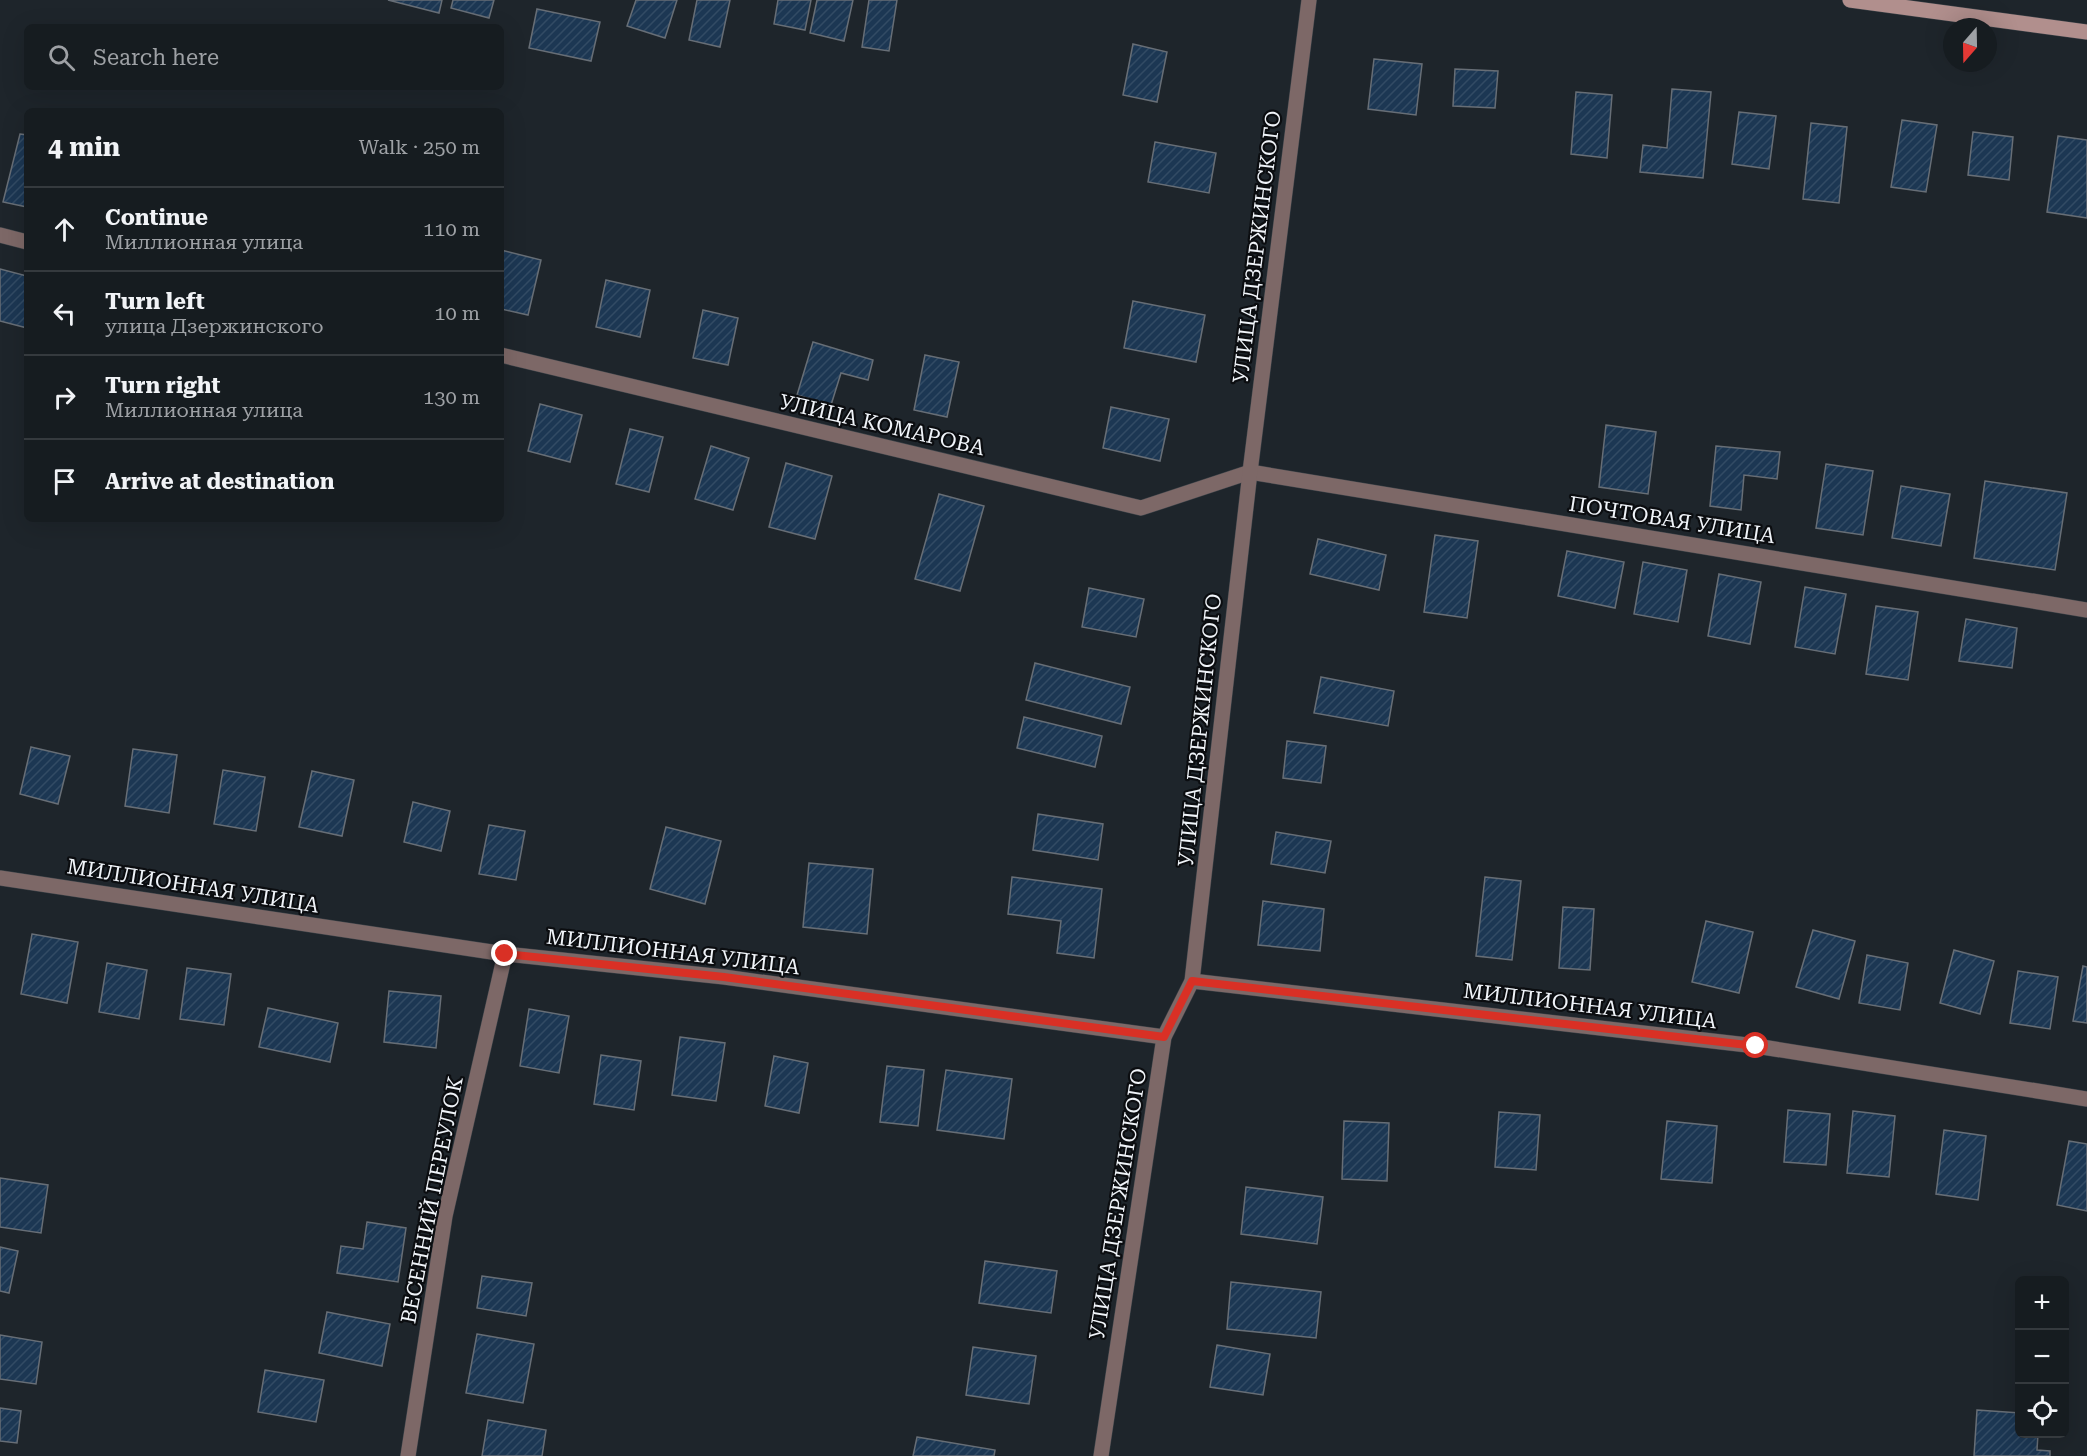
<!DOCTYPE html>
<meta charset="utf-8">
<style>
body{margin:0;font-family:"Roboto Serif",serif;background:#23292d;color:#f1f3f6}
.controls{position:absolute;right:18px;bottom:18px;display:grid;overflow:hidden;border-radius:9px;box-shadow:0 6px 24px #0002}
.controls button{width:54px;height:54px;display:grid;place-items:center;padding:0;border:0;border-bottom:2px solid #353a3e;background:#161c20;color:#f1f3f6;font:30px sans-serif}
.compass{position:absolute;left:1943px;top:18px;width:54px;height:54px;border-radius:50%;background:#161c20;box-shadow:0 6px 24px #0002;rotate:200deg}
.stop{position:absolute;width:18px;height:18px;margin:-14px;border:4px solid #d93025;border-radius:50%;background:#fff}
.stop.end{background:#d93025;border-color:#fff;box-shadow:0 2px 6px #0008}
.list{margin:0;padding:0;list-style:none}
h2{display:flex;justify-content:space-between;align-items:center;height:78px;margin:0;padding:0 24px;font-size:26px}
h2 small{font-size:20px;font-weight:400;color:#9ea1a5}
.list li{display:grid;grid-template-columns:39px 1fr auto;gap:18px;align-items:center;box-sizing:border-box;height:84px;padding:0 24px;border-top:2px solid #353a3e}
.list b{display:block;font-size:22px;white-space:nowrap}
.list p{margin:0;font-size:20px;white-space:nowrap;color:#9ea1a5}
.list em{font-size:20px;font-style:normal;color:#9ea1a5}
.icon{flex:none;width:33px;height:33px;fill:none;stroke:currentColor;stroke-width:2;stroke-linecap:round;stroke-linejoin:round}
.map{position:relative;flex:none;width:2087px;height:1456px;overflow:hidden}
.search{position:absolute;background:#161c20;box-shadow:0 6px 24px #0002;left:24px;top:24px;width:480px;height:66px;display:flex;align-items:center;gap:15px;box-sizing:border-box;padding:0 21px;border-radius:9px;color:#9ea1a5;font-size:22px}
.panel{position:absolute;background:#161c20;box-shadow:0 6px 24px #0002;left:24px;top:108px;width:480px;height:414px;border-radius:9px}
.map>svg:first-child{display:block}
.building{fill:url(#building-hatch);stroke:#676e76;stroke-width:1.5}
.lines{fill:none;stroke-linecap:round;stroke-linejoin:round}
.minor-casing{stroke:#3b4248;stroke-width:16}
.secondary-casing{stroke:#3b4248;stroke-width:16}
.minor{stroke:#7d6867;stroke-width:15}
.secondary{stroke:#b18f8d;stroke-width:15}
.route{stroke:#d93025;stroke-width:8}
.labels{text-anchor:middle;stroke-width:4.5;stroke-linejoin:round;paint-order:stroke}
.street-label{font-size:21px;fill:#f0f4f9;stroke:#0b0d10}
</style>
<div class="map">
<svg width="2087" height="1456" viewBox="0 0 2087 1456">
<defs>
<pattern id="building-hatch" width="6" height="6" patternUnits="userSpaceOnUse" patternTransform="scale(1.5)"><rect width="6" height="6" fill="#1c3753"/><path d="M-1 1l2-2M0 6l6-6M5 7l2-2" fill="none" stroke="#324b64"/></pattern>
</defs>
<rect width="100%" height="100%" fill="#1e252b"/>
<g class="building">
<path d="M388,0H442L439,13Z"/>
<path d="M453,0H494L489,18L451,8Z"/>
<path d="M636,0H677L665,38L627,26Z"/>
<path d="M697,0H730L720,47L689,40Z"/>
<path d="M778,0H811L805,30L774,24Z"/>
<path d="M817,0H853L844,41L810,33Z"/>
<path d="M869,0H897L889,51L862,47Z"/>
<path d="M537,9L600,22L591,61L529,48Z"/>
<path d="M1133,44L1167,52L1157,102L1123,95Z"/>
<path d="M1374,59L1422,64L1416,115L1368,109Z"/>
<path d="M1455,69L1498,71L1495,108L1453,106Z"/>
<path d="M1672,89L1711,92L1703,178L1640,172L1643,145L1667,148Z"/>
<path d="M1576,92L1612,95L1607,158L1571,154Z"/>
<path d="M1739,112L1776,116L1769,169L1732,164Z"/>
<path d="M1902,120L1937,125L1926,192L1891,187Z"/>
<path d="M1811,123L1847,127L1839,203L1803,199Z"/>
<path d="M1973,132L2013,137L2009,180L1968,175Z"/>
<path d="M20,134L27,135V207L3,202Z"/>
<path d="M2058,136L2087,140V218L2047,212Z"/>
<path d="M1155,142L1216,153L1209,193L1148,182Z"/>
<path d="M501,250L541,260L528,315L501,309Z"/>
<path d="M0,269L27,276V328L0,321Z"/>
<path d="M606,280L650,290L640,337L596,327Z"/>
<path d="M1133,301L1205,315L1196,362L1124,348Z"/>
<path d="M703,310L738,318L728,365L693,358Z"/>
<path d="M813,342L873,360L868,380L841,373L831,405L797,395Z"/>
<path d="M925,355L959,362L947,417L914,410Z"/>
<path d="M540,404L582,415L570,462L528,451Z"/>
<path d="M1111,407L1169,419L1160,461L1103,448Z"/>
<path d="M1606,425L1656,432L1648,494L1599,487Z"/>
<path d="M630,429L663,437L649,492L616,484Z"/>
<path d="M711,446L749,458L733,510L695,499Z"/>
<path d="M1716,446L1780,452L1777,479L1744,475L1741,510L1710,506Z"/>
<path d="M786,463L832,476L815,539L769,527Z"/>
<path d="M1826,464L1873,471L1863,535L1816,528Z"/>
<path d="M1985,481L2067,493L2055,570L1974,558Z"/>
<path d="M1901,486L1950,494L1941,546L1892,538Z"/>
<path d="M939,494L984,506L960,591L915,579Z"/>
<path d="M1435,535L1478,541L1467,618L1424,612Z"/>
<path d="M1318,539L1386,555L1379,590L1310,574Z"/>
<path d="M1567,551L1624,562L1615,608L1558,596Z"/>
<path d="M1643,562L1687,570L1678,622L1634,614Z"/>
<path d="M1719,574L1761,582L1750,644L1708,636Z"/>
<path d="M1805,587L1846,594L1835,654L1795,647Z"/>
<path d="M1089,588L1144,599L1136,637L1082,627Z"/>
<path d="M1876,606L1918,612L1908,680L1866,674Z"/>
<path d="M1966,619L2017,628L2012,668L1959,661Z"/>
<path d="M1035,663L1130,687L1121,724L1026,700Z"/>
<path d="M1321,677L1394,691L1388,726L1314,713Z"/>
<path d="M1024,717L1102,736L1095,767L1017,748Z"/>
<path d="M1287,741L1326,746L1321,783L1283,778Z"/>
<path d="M31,747L70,756L58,804L20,794Z"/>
<path d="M133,749L177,755L169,813L125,806Z"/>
<path d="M223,770L265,777L256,831L214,824Z"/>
<path d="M312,771L354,780L342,836L299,827Z"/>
<path d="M413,802L450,811L441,851L404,842Z"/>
<path d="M1038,814L1103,824L1098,860L1033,850Z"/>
<path d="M489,825L525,831L516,880L479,874Z"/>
<path d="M666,827L721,841L705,904L650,889Z"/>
<path d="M1276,832L1331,841L1325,873L1271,864Z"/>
<path d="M809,863L873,869L867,934L803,927Z"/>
<path d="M1012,877L1102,889L1094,958L1057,953L1061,921L1008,914Z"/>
<path d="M1485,877L1521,881L1512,960L1476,956Z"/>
<path d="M1263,901L1324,909L1320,951L1258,945Z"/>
<path d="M1563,907L1594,909L1590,970L1559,968Z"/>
<path d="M1706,921L1753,932L1739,993L1692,982Z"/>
<path d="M1813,930L1855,941L1839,999L1796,987Z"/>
<path d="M32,934L78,942L67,1003L21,994Z"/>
<path d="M1954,950L1994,961L1980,1014L1940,1003Z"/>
<path d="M1867,955L1908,963L1900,1010L1859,1003Z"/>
<path d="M107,963L147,970L139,1019L99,1012Z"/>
<path d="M2083,966L2087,967V1023L2073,1021Z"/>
<path d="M187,968L231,974L224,1025L180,1019Z"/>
<path d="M2018,971L2058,977L2050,1029L2010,1023Z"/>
<path d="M389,991L441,996L436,1048L384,1042Z"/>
<path d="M268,1008L338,1023L330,1062L259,1047Z"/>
<path d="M529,1009L569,1016L559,1073L520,1066Z"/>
<path d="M680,1037L725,1043L716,1101L672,1095Z"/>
<path d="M601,1055L641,1061L634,1110L594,1104Z"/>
<path d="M774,1056L808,1063L799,1113L765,1106Z"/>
<path d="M887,1066L924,1070L918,1126L880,1122Z"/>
<path d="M946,1070L1012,1079L1004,1139L937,1130Z"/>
<path d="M1788,1110L1830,1114L1826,1165L1784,1162Z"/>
<path d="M1853,1111L1895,1116L1889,1177L1847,1173Z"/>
<path d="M1499,1112L1540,1115L1536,1170L1495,1167Z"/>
<path d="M1344,1121L1389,1123L1387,1181L1342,1179Z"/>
<path d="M1667,1121L1717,1126L1712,1183L1661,1179Z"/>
<path d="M1944,1130L1986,1136L1978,1200L1936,1194Z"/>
<path d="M2069,1141L2087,1144V1211L2057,1205Z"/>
<path d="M0,1178L48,1185L41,1233L0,1227Z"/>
<path d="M1246,1187L1323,1197L1317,1244L1241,1234Z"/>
<path d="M367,1222L406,1228L398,1282L337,1273L341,1246L363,1249Z"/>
<path d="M0,1247L18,1251L9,1293L0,1291Z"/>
<path d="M985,1261L1057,1271L1051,1313L979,1303Z"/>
<path d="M482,1276L532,1283L526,1316L477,1308Z"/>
<path d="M1231,1282L1321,1292L1316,1338L1227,1329Z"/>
<path d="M327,1312L390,1324L382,1366L319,1353Z"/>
<path d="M477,1334L534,1344L523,1403L466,1393Z"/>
<path d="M0,1335L42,1342L36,1384L0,1379Z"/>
<path d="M1217,1345L1270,1354L1263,1395L1210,1387Z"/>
<path d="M973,1347L1036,1356L1029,1404L966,1395Z"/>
<path d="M265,1370L324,1380L316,1422L258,1412Z"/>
<path d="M0,1408L21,1411L17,1443L0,1441Z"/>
<path d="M1977,1410L2020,1413V1434H2038L2037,1450L2050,1451V1456H1974Z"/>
<path d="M488,1420L546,1430L542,1456H482Z"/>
<path d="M917,1437L995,1450L994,1456H913Z"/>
</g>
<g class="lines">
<defs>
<g id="minor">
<path d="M0,235L27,242"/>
<path d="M501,355L1141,508L1250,472L2087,610"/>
<path d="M0,878L505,954L724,977L1164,1037"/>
<path d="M1192,981L1756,1046L2087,1099"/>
<path d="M408,1456L445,1216L505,954"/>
<path d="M1101,1456L1164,1037L1192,981L1250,472L1309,0"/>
</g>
<path id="secondary" d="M1850,0L2087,32"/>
</defs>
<use href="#minor" class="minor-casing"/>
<use href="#secondary" class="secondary-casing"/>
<use href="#minor" class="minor"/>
<use href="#secondary" class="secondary"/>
</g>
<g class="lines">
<path class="route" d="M505,954L724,977L1164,1037L1192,981L1756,1046"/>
</g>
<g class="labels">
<g class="street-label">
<text transform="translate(1257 247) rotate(-83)" y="7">УЛИЦА ДЗЕРЖИНСКОГО</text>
<text transform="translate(882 425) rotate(13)" y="7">УЛИЦА КОМАРОВА</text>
<text transform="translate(1672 520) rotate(9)" y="7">ПОЧТОВАЯ УЛИЦА</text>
<text transform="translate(1200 730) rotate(-84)" y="7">УЛИЦА ДЗЕРЖИНСКОГО</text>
<text transform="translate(193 886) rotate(9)" y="7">МИЛЛИОННАЯ УЛИЦА</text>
<text transform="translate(673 952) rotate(7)" y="7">МИЛЛИОННАЯ УЛИЦА</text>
<text transform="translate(1590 1006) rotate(7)" y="7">МИЛЛИОННАЯ УЛИЦА</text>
<text transform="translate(432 1200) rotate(-79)" y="7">ВЕСЕННИЙ ПЕРЕУЛОК</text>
<text transform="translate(1118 1204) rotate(-81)" y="7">УЛИЦА ДЗЕРЖИНСКОГО</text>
</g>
</g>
</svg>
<div class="controls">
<button>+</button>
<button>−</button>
<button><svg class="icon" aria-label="locate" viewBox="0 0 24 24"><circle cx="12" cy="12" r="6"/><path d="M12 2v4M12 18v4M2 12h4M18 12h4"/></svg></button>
</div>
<svg class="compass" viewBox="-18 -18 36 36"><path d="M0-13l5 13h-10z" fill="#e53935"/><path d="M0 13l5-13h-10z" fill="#9ea1a5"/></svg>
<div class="stop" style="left:1756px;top:1046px"></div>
<div class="stop end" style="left:505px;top:954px"></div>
<div class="search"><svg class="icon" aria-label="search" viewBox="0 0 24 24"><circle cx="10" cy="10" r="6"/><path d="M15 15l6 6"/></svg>Search here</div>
<section class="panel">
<h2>4 min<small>Walk · 250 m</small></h2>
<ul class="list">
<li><svg class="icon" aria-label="ahead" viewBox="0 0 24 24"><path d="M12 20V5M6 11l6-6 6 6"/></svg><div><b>Continue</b><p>Миллионная улица</p></div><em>110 m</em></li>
<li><svg class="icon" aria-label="left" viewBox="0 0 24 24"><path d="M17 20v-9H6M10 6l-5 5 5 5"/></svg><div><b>Turn left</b><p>улица Дзержинского</p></div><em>10 m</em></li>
<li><svg class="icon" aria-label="right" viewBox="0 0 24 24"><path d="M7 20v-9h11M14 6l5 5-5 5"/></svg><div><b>Turn right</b><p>Миллионная улица</p></div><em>130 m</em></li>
<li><svg class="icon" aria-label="arrive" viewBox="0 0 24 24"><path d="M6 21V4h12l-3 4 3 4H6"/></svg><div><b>Arrive at destination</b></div></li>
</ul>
</section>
</div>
